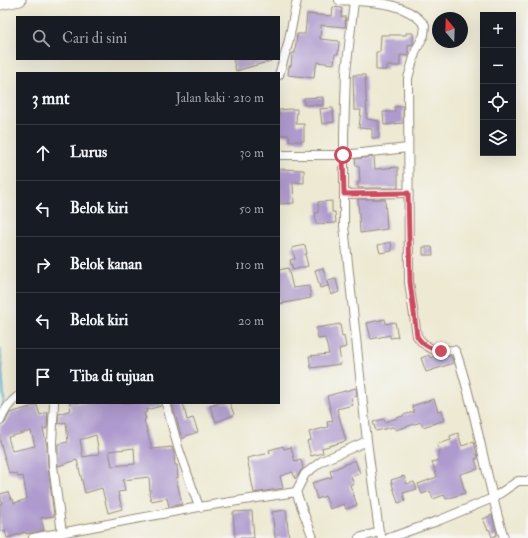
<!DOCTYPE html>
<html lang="id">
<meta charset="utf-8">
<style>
body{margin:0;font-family:"IM FELL Double Pica",serif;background:#20242c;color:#f1f3f6}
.controls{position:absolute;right:12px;top:12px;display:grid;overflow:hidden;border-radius:0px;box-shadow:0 4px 16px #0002}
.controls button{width:36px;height:36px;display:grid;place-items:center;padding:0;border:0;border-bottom:1px solid #363941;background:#171b24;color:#f1f3f6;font:20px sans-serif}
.compass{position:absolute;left:432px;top:12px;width:36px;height:36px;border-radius:50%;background:#171b24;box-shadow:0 4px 16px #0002;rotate:341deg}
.stop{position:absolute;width:12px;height:12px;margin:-9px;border:3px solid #d1495b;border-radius:50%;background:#fff}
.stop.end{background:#d1495b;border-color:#fff;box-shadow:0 1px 4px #0008}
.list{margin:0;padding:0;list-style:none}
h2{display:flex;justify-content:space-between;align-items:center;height:52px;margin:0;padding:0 16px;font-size:17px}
h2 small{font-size:13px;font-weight:400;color:#9ea1a6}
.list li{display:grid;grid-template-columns:26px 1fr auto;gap:12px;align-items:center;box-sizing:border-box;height:56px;padding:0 16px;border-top:1px solid #363941}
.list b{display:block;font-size:15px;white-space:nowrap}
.list em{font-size:13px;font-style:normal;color:#9ea1a6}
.icon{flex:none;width:22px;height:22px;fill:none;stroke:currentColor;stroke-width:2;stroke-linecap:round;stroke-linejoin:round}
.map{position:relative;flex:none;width:528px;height:538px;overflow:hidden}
.search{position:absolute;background:#171b24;box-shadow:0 4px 16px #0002;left:16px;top:16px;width:264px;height:44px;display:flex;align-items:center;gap:10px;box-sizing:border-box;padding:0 14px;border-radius:0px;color:#9ea1a6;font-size:15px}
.panel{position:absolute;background:#171b24;box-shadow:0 4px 16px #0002;left:16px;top:72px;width:264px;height:332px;border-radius:0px}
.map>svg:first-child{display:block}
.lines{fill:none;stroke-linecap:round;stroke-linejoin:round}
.stream{stroke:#55acd1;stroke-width:2.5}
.building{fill:#ae9ace;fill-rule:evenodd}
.minor-casing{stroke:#948a78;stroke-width:10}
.secondary-casing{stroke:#948a78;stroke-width:13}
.minor{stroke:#fff;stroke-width:8}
.secondary{stroke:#fff;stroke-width:11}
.route{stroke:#d1495b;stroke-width:5}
</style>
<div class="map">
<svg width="528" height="538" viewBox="0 0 528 538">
<rect width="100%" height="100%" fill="#f6f6f2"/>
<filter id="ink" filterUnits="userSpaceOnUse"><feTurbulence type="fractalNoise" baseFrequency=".025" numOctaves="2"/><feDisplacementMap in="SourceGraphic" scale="8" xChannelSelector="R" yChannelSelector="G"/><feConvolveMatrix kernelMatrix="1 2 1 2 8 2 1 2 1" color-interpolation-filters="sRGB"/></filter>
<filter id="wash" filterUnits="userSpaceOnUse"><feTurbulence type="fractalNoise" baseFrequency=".012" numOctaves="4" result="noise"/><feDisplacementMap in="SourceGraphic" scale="16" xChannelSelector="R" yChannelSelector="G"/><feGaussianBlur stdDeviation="0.9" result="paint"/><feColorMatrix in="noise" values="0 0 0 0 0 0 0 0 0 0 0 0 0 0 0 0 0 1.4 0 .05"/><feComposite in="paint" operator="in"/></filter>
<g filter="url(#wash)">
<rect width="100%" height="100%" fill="#ede9d2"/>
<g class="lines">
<path class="stream" d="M0,350L4,400L2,409"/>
</g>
<g id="blocks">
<g class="building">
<path d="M333,7L342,8L341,17H346L345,27L321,25L320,39L339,41L338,54H335L334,64L317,62L316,68H315L314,78L288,75L289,66H291L292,53H295L297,34H305L307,14L332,16Z"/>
<path d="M406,33H413V44L408,45V56L400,55V66H387V70H376V52H380L381,35H406Z"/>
<path d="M233,59H271V61L236,71Z"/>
<path d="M353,75H365L367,119L379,121V138H372V129L359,128L361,110H354Z"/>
<path d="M323,97V105H304V98Z"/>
<path d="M403,106V123L384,125L383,112H395L394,107Z"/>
<path d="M333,108L334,122L322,124L320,109Z"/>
<path d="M290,109H297L296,124H304V141H289V135H279V110Z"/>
<path d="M374,157L375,169L398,167V188H358V182H360L359,166H356L355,159Z"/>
<path d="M279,169L304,170V183L293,182L294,203L279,204Z"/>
<path d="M358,199H385L387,229L360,233Z"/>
<path d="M332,201V212H335L336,223L316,224L315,213H318V202Z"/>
<path d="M391,242L392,251L380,253L378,245Z"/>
<path d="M305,245L307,254H305L308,266L293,270L290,260L295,259L292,248Z"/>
<path d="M423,247H432L433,255H423Z"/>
<path d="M288,268L293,288L309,286L311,298L279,304V270Z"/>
<path d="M323,268L328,286L320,288L315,270Z"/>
<path d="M336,279L339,292L331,295L327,281Z"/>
<path d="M385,319L386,324L395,322L398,337L390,338V335L371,339L367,323Z"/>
<path d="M340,324L342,337L344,336L346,347L339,349L341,364L311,368L309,356L329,354L325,338L318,339L316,328Z"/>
<path d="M429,355L430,358L436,356H451L454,363L426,372L421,358Z"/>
<path d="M356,388L357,396L351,398L353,405L337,409L346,441L322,448L323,453L311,456L307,441L311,440L309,432L328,427L327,422L333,421L327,396Z"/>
<path d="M434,399L438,411L442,410L445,420L423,427L421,422L396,430L393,427L376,431L373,422L384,419L385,422L403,416V415L414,412L412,406Z"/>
<path d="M69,403H161V406L146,410L147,412L144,413L146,419L144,420L152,449L172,447L174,454L175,465H177L178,478H176L182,504L169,507L167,498L151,501L149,493L150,492L149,477L123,480L125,491L118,492L122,509L108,513L102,488L85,493L77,460L58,466V444L68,442L66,422L58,424L59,414L71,410ZM96,435L99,454L83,457L80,440ZM134,448L135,464L112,466L109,451Z"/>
<path d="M172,403H183L187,420L193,418L198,432L186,436V437L182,439Z"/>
<path d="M220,403H230L234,415L216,422L210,406Z"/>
<path d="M37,405L40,415L48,412L47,428L43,429L47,446L48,467L54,516L41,518L44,530L26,534V532L7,538L5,531L0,532V504L2,503L0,494L8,492L11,499H13L14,503L27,499L23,476L18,477L17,474L9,473L0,441V426L5,423L10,413ZM31,431L35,446L12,451L8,437Z"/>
<path d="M458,433L462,446L474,442L478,458L475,459L478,469L460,474L465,493L446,499L444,495L433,499L430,491L422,494L418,484L437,477L432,462L439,460L438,455L440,454L437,444L451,440L450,436Z"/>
<path d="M283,446L284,449L291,447L295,462L301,460L303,468L295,479L293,472L280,476L283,488L254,493L247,458L270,453L269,450Z"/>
<path d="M355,460L360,473L351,477L354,484L350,485L357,505L346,509L344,504L330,509L325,496L317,499L312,483L332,477L330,471Z"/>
<path d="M404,476L407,484L414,482L417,489L403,493L405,501L398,503L391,480Z"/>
<path d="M286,510L289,538H275L272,512Z"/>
<path d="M252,511L254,538H235L233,512Z"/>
<path d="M492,515L497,535L492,537L489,529L488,530L483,519Z"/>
</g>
</g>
</g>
<g filter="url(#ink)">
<use href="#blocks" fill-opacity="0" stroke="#948a78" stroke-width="1"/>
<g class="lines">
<defs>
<g id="minor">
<path d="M339,0C369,2 404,0 425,25L424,35L416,50L408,78L409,282L417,336C423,345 430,350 441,351C445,351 449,350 454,350L456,352C477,412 485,477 504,538"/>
<path d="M354,1L346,72L344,135V226L367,441L379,532"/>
<path d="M279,75L288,44L297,0"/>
<path d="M279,155H343L408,148"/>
<path d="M344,194L408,193"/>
<path d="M54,403L52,443L53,466L62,533"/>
<path d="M166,403L178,447L199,507L296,492L313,538"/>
<path d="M0,421C4,411 8,404 17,397"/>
<path d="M296,492L305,474L322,461L367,441"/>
<path d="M33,538L199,507"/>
<path d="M359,538L379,532L382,538"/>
<path d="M389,538L440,520L493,498L518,481H528"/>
</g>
<path id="secondary" d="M0,4L20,0"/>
</defs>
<use href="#minor" class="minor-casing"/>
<use href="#secondary" class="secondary-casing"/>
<use href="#minor" class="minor"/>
<use href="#secondary" class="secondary"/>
</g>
</g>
<g class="lines" filter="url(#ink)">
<path class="route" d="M343,155L344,194L408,193L410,282L417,336C423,346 430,348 441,351"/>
</g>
</svg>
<div class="controls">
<button>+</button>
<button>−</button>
<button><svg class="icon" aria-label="locate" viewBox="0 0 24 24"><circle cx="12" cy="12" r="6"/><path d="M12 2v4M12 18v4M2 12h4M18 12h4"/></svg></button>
<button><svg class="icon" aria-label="layers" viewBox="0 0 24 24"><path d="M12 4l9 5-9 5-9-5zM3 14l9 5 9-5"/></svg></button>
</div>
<svg class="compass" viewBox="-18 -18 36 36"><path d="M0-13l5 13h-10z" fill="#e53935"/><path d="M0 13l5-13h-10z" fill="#9ea1a6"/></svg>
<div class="stop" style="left:343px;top:155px"></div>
<div class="stop end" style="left:441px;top:351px"></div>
<div class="search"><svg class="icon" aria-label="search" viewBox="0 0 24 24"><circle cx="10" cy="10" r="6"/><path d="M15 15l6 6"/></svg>Cari di sini</div>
<section class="panel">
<h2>3 mnt<small>Jalan kaki · 210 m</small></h2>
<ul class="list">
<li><svg class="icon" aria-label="ahead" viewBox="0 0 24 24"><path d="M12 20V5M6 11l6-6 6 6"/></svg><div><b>Lurus</b></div><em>30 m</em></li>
<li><svg class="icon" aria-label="left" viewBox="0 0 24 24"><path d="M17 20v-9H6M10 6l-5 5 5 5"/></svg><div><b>Belok kiri</b></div><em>50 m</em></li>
<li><svg class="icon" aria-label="right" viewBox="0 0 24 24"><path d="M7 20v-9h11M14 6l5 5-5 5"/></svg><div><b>Belok kanan</b></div><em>110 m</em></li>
<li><svg class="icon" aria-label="left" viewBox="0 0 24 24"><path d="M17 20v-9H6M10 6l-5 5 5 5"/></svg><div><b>Belok kiri</b></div><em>20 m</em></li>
<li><svg class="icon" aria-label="arrive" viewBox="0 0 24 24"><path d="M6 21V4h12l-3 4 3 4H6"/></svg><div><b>Tiba di tujuan</b></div></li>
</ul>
</section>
</div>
